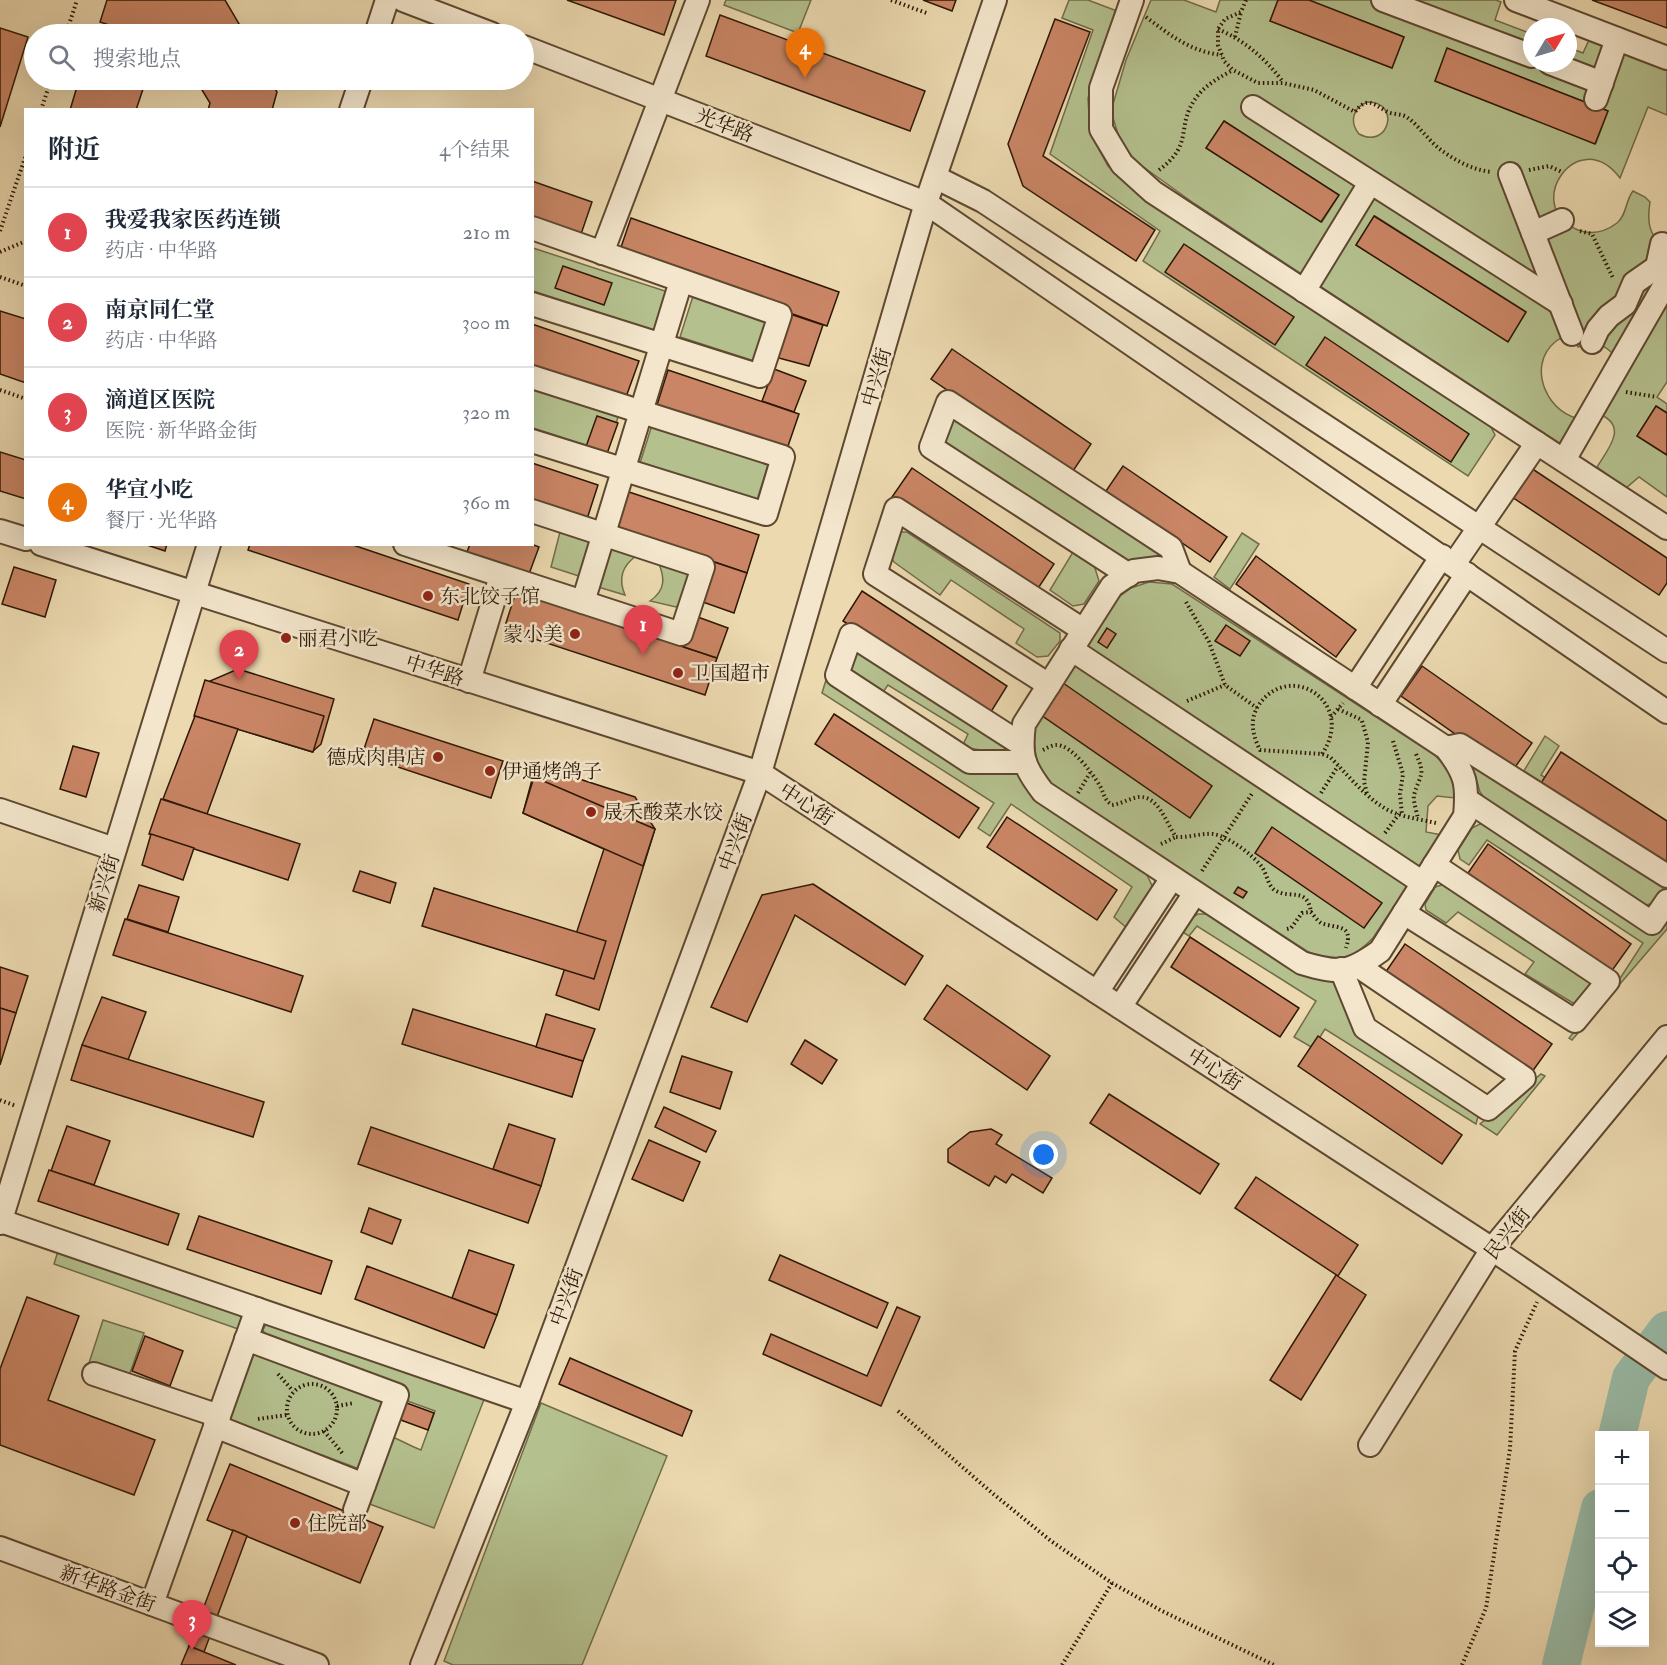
<!DOCTYPE html>
<html lang="zh">
<meta charset="utf-8">
<style>
body{margin:0;font-family:"IM FELL Double Pica","Noto Serif SC",serif;background:#f2f2f3;color:#1f2937}
.controls{position:absolute;right:18px;bottom:18px;display:grid;overflow:hidden;border-radius:0px;box-shadow:0 6px 24px #0002}
.controls button{width:54px;height:54px;display:grid;place-items:center;padding:0;border:0;border-bottom:2px solid #e0e1e3;background:#fff;color:#1f2937;font:30px sans-serif}
.compass{position:absolute;left:1523px;top:18px;width:54px;height:54px;border-radius:50%;background:#fff;box-shadow:0 6px 24px #0002;rotate:52deg}
.you{position:absolute;left:1044px;top:1155px;width:21px;height:21px;margin:-15px;border:4px solid #fff;border-radius:50%;background:#1a73e8;box-shadow:0 0 0 9px #1a73e833}
.badge{display:grid;place-items:center;width:39px;height:39px;border-radius:50%;background:#1a73e8;color:#fff;font-size:20px;font-weight:700}
.pin{position:absolute;translate:-50% -50px;filter:drop-shadow(0 2px 3px #0008)}
.pin::after{content:'';position:absolute;top:32px;width:21px;height:18px;background:inherit;clip-path:polygon(0 0,100% 0,50% 100%)}
.list{margin:0;padding:0;list-style:none}
h2{display:flex;justify-content:space-between;align-items:center;height:78px;margin:0;padding:0 24px;font-size:26px}
h2 small{font-size:20px;font-weight:400;color:#747a83}
.list li{display:grid;grid-template-columns:39px 1fr auto;gap:18px;align-items:center;box-sizing:border-box;height:90px;padding:0 24px;border-top:2px solid #e0e1e3}
.list b{display:block;font-size:22px;white-space:nowrap}
.list p{margin:0;font-size:20px;white-space:nowrap;color:#747a83}
.list em{font-size:20px;font-style:normal;color:#747a83}
.icon{flex:none;width:33px;height:33px;fill:none;stroke:currentColor;stroke-width:2;stroke-linecap:round;stroke-linejoin:round}
.map{position:relative;flex:none;width:1667px;height:1665px;overflow:hidden}
.search{position:absolute;background:#fff;box-shadow:0 6px 24px #0002;left:24px;top:24px;width:510px;height:66px;display:flex;align-items:center;gap:15px;box-sizing:border-box;padding:0 21px;border-radius:33px;color:#747a83;font-size:22px}
.panel{position:absolute;background:#fff;box-shadow:0 6px 24px #0002;left:24px;top:108px;width:510px;height:438px;border-radius:0px}
.map>svg:first-child{display:block}
.green{fill:#b4c08e;stroke:#716c4a;stroke-width:1.5;fill-rule:evenodd}
.lines{fill:none;stroke-linecap:round;stroke-linejoin:round}
.river{stroke:#99bba7;stroke-width:38}
.building{fill:#c98565;stroke:#2e1805;stroke-width:1.5}
.minor-casing{stroke:#5e4830;stroke-width:26}
.path{stroke:#2e1805;stroke-width:4;stroke-dasharray:1.5 3;stroke-linecap:butt}
.minor{stroke:#f3e6cc;stroke-width:22}
.poi-dot{fill:#8f2418;stroke:#f3e6cc;stroke-width:2}
.labels{text-anchor:middle;stroke-width:5;stroke-linejoin:round;paint-order:stroke}
.street-label{font-size:20px;fill:#2e1805;stroke:#f3e6cc}
.poi-label{font-size:20px;fill:#2e1805;stroke:#f3e6cc;text-anchor:start}
</style>
<div class="map">
<svg width="1667" height="1665" viewBox="0 0 1667 1665">
<rect width="100%" height="100%" fill="#ecd9b0"/>
<filter id="stains"><feTurbulence type="fractalNoise" baseFrequency=".00333" numOctaves="4"/><feColorMatrix values="0 0 0 0 .2 0 0 0 0 .09 0 0 0 0 .02 0 0 0 .5 -.17"/></filter>
<radialGradient id="worn" r=".72"><stop offset=".6" stop-color="#630" stop-opacity="0"/><stop offset="1" stop-color="#630" stop-opacity=".3"/></radialGradient>
<g class="green">
<path d="M726,0H811L798,33L724,5Z"/>
<path d="M1069,0H1088L1117,11L1088,98L1090,133L1108,166L1140,196L1489,423L1495,435L1468,476L1143,261L1160,231L1050,154L1093,30L1062,18Z"/>
<path d="M1151,0H1184L1216,12L1220,0H1278L1270,21L1392,68L1404,37L1309,0H1496L1501,2L1495,20L1532,34V63H1568V47L1583,53L1589,40L1667,69V115L1648,107L1620,178C1577,122 1521,208 1578,230C1591,235 1605,232 1617,223C1627,215 1625,201 1633,191L1645,197L1650,202C1647,221 1648,238 1667,246V382L1657,397L1667,404V413L1656,406L1637,436L1667,455V497L1639,477L1626,488L1597,467C1608,449 1629,426 1599,414L1617,358C1605,345 1596,339 1578,347L1572,334C1566,336 1559,338 1555,342C1525,367 1549,417 1583,419L1565,447L1195,204L1135,161L1120,141L1111,111L1126,60ZM1447,49L1608,111L1596,143L1435,81ZM1368,102C1401,102 1389,150 1359,134C1349,122 1353,107 1368,102ZM1224,121L1339,195L1322,222L1206,148ZM1375,216L1526,312L1508,341L1356,245Z"/>
<path d="M533,248L671,293L658,332L533,291Z"/>
<path d="M694,293L771,318L757,362L680,337Z"/>
<path d="M533,386L619,414L607,452L533,428Z"/>
<path d="M955,416L1166,554L1126,563L942,442Z"/>
<path d="M652,425L769,462L757,500L640,463Z"/>
<path d="M560,532L590,541V547L582,577L551,567Z"/>
<path d="M899,532H907L1060,633V641L1048,656L1037,657L1016,643L1024,629L951,580L940,595L894,562L889,553Z"/>
<path d="M1242,533L1259,544L1230,589L1214,577Z"/>
<path d="M610,548L636,556C622,566 618,579 625,595L598,587Z"/>
<path d="M1073,552L1094,565L1099,581L1084,604L1073,606L1050,590Z"/>
<path d="M658,562L687,572C690,582 684,600 676,607L650,601C666,590 665,577 658,562Z"/>
<path d="M1149,582L1172,584L1433,754C1450,768 1453,777 1455,798L1437,796L1428,806L1426,832L1442,835L1373,938C1353,959 1341,961 1313,955L1055,789C1037,767 1032,756 1035,727L1116,599L1131,588Z"/>
<path d="M860,651L1005,747V754L962,747L968,734L888,685L881,695L847,673L854,654Z"/>
<path d="M826,680L961,766L1015,770L1038,800L1147,875L1154,890L1128,929L1114,917L1132,887L1011,804L990,836L978,828L994,803L822,693Z"/>
<path d="M1545,736L1559,746L1541,775L1562,788L1553,794L1522,774Z"/>
<path d="M1471,762L1662,883C1665,896 1659,902 1646,905L1488,803L1480,792Z"/>
<path d="M1480,824H1491L1656,933L1667,918V929L1572,1040L1569,1038L1621,977L1643,943L1487,840L1469,865L1460,859L1458,850L1472,828Z"/>
<path d="M1445,884L1587,976L1591,984L1578,1006L1525,974L1534,962L1458,912L1446,923L1426,910L1425,904L1435,887Z"/>
<path d="M1198,914H1209L1311,978L1333,981L1361,1037L1373,1047L1479,1113L1476,1124L1325,1029L1313,1048L1294,1037L1316,1001L1197,926L1189,936L1181,931L1189,919Z"/>
<path d="M1541,1074L1545,1076L1497,1135L1480,1124Z"/>
<path d="M58,1251L242,1315L238,1329L54,1264Z"/>
<path d="M103,1320L144,1333L129,1376L89,1363Z"/>
<path d="M267,1322L485,1397L434,1528L367,1503L390,1436C401,1440 410,1446 421,1450L435,1411L402,1399L267,1338L263,1330Z"/>
<path d="M255,1351L387,1400L362,1470L229,1420Z"/>
<path d="M541,1403L667,1456L582,1665H453L444,1661Z"/>
</g>
<g class="lines">
<g class="river">
<path d="M1617,1436L1631,1378L1667,1330"/>
<path d="M1561,1665L1600,1508"/>
</g>
</g>
<g class="building">
<path d="M107,0H225L245,34H137L100,22Z"/>
<path d="M567,0H676L664,35Z"/>
<path d="M923,0H956L952,11Z"/>
<path d="M1278,0H1309L1404,37L1392,68L1270,21Z"/>
<path d="M1592,0H1667V28Z"/>
<path d="M720,15L925,91L910,131L706,56Z"/>
<path d="M1055,19L1090,32L1043,156L1155,230L1136,261L1023,186L1008,144Z"/>
<path d="M0,28L28,37L0,127Z"/>
<path d="M1447,48L1608,111L1595,144L1435,81Z"/>
<path d="M79,80H146L136,110H70Z"/>
<path d="M196,80H270L277,92L272,110H208L210,103Z"/>
<path d="M1224,121L1339,195L1321,222L1206,148Z"/>
<path d="M532,181L592,202L580,237L532,221Z"/>
<path d="M1374,216L1526,312L1508,342L1356,245Z"/>
<path d="M631,218L839,292L827,326L619,253Z"/>
<path d="M1184,244L1294,317L1275,345L1165,272Z"/>
<path d="M563,266L612,283L604,305L555,288Z"/>
<path d="M0,311L26,319V383L0,374Z"/>
<path d="M790,314L823,325L809,366L775,357Z"/>
<path d="M532,324L639,361L626,397L532,365Z"/>
<path d="M1325,337L1469,434L1451,462L1306,365Z"/>
<path d="M952,349L1091,444L1071,474L931,379Z"/>
<path d="M774,369L806,381L794,412L762,401Z"/>
<path d="M668,370L799,414L787,449L657,405Z"/>
<path d="M1656,406L1667,413V455L1637,436Z"/>
<path d="M597,416L618,423L604,462L583,455Z"/>
<path d="M0,452L26,460V499L0,491Z"/>
<path d="M532,463L598,485L587,519L532,501Z"/>
<path d="M1123,466L1227,537L1210,562L1106,491Z"/>
<path d="M912,468L1054,564L1035,593L892,497Z"/>
<path d="M1531,468L1667,558V583L1659,595L1512,497Z"/>
<path d="M629,492L759,535L747,573L617,529Z"/>
<path d="M144,544H167L165,551Z"/>
<path d="M250,544H350L469,584L458,620L248,550Z"/>
<path d="M470,544H531L539,547L529,574L467,552Z"/>
<path d="M1256,556L1356,630L1336,657L1236,584Z"/>
<path d="M711,561L747,573L734,613L700,601Z"/>
<path d="M14,567L56,580L45,617L2,604Z"/>
<path d="M862,591L1007,686L989,715L843,621Z"/>
<path d="M516,592L717,658L705,695L504,629Z"/>
<path d="M695,616L728,628L717,658L684,647Z"/>
<path d="M1226,625L1250,641L1240,656L1215,641Z"/>
<path d="M1107,628L1116,634L1107,648L1098,642Z"/>
<path d="M1422,666L1532,743L1511,773L1401,696Z"/>
<path d="M238,669L334,699L321,744L312,752L202,718L210,681Z"/>
<path d="M205,680L324,716L313,752L194,716Z"/>
<path d="M1063,683L1212,786L1190,818L1041,715Z"/>
<path d="M834,714L979,808L959,838L815,744Z"/>
<path d="M195,716L238,729L207,814L163,799Z"/>
<path d="M374,719L503,761L491,798L362,755Z"/>
<path d="M73,746L99,753L86,797L60,789Z"/>
<path d="M1561,752L1667,821V865L1541,783Z"/>
<path d="M536,765L635,797L655,829L599,1010L556,995L604,849L523,813Z"/>
<path d="M534,777L655,829L643,866L523,813Z"/>
<path d="M161,799L300,844L288,880L149,834Z"/>
<path d="M1007,817L1117,890L1097,920L987,847Z"/>
<path d="M1272,827L1382,903L1364,928L1255,853Z"/>
<path d="M151,834L194,848L183,880L142,865Z"/>
<path d="M1488,844L1631,944L1611,972L1468,873Z"/>
<path d="M360,871L396,883L390,903L353,891Z"/>
<path d="M813,884L923,956L905,985L795,915L747,1022L711,1007L762,895Z"/>
<path d="M139,885L179,897L168,932L127,919Z"/>
<path d="M1238,887L1247,892L1243,898L1234,893Z"/>
<path d="M434,888L606,941L594,979L422,926Z"/>
<path d="M125,919L303,976L291,1012L113,955Z"/>
<path d="M1190,937L1299,1008L1280,1037L1171,967Z"/>
<path d="M1405,944L1552,1044L1532,1072L1385,973Z"/>
<path d="M0,967L28,976L16,1013L0,1008Z"/>
<path d="M947,985L1050,1056L1027,1090L924,1019Z"/>
<path d="M102,997L146,1012L128,1060L82,1045Z"/>
<path d="M0,1008L16,1013L0,1065Z"/>
<path d="M413,1009L583,1061L572,1097L402,1044Z"/>
<path d="M546,1014L595,1029L583,1061L536,1047Z"/>
<path d="M1318,1036L1462,1135L1442,1164L1298,1066Z"/>
<path d="M805,1040L837,1060L822,1084L791,1064Z"/>
<path d="M82,1045L264,1102L253,1137L71,1080Z"/>
<path d="M682,1056L732,1072L720,1109L670,1092Z"/>
<path d="M1109,1094L1219,1164L1200,1194L1090,1123Z"/>
<path d="M664,1107L716,1131L706,1152L655,1127Z"/>
<path d="M509,1124L555,1139L541,1186L493,1169Z"/>
<path d="M67,1126L110,1141L94,1185L51,1171Z"/>
<path d="M371,1127L541,1186L528,1223L358,1164Z"/>
<path d="M991,1129L1002,1135L996,1144L1052,1178L1043,1193L1012,1174L1006,1183L995,1176L989,1186L948,1162V1149L970,1132Z"/>
<path d="M649,1140L700,1162L683,1201L632,1179Z"/>
<path d="M49,1170L179,1214L168,1245L38,1201Z"/>
<path d="M1256,1177L1358,1245L1338,1276L1235,1208Z"/>
<path d="M369,1208L401,1220L392,1244L361,1232Z"/>
<path d="M199,1216L332,1261L321,1294L187,1249Z"/>
<path d="M469,1250L514,1265L497,1315L452,1298Z"/>
<path d="M780,1255L888,1303L877,1328L769,1280Z"/>
<path d="M367,1266L497,1315L484,1348L355,1299Z"/>
<path d="M1336,1275L1366,1295L1301,1400L1270,1380Z"/>
<path d="M27,1297L79,1316L48,1400L155,1440L134,1495L0,1445V1369Z"/>
<path d="M897,1307L920,1317L881,1406L763,1354L771,1334L867,1376Z"/>
<path d="M145,1336L183,1351L170,1386L132,1371Z"/>
<path d="M570,1358L692,1411L682,1436L559,1384Z"/>
<path d="M404,1402L434,1413L428,1430L398,1419Z"/>
<path d="M230,1464L383,1527L360,1583L207,1520Z"/>
<path d="M233,1530L247,1536L204,1652L189,1646Z"/>
<path d="M189,1646L204,1652L236,1665H181Z"/>
</g>
<g class="lines">
<defs>
<g id="minor">
<path d="M403,0L492,34"/>
<path d="M1132,0L1101,88V129L1122,164L1153,192L1667,528"/>
<path d="M1383,0L1532,56"/>
<path d="M1516,0L1667,58"/>
<path d="M376,34L387,0"/>
<path d="M524,47L926,203L1667,712"/>
<path d="M1550,63L1602,83"/>
<path d="M1596,99L1617,39"/>
<path d="M1253,107L1561,304"/>
<path d="M351,110L361,80"/>
<path d="M1510,174L1572,334"/>
<path d="M935,177L983,201L1667,651"/>
<path d="M532,228L780,315L760,376L532,304"/>
<path d="M1533,233L1562,220"/>
<path d="M602,253L698,0"/>
<path d="M1304,291L1370,183"/>
<path d="M1592,342L1598,329L1609,316L1625,304L1634,283L1657,267L1662,244"/>
<path d="M532,377L783,457L766,514L532,441"/>
<path d="M1564,460L1667,281"/>
<path d="M0,531L26,539"/>
<path d="M41,544L760,773L1492,1249L1667,1368"/>
<path d="M405,544L681,634L703,567L532,511"/>
<path d="M1454,564L1537,443"/>
<path d="M1158,568L1180,572L1446,748C1466,774 1468,784 1465,816L1380,951C1348,974 1339,974 1302,963L1043,792C1023,766 1020,756 1024,724L1112,586L1134,571Z"/>
<path d="M1129,575L931,447L948,402L1171,548L1180,572"/>
<path d="M583,602L681,281"/>
<path d="M1071,649L1423,883"/>
<path d="M469,681L501,576"/>
<path d="M1049,685L875,574L896,509L1083,630"/>
<path d="M1355,688L1442,556"/>
<path d="M1380,705L1467,574"/>
<path d="M1021,744L851,635L837,675L970,762H1025"/>
<path d="M1446,748L1460,745L1667,876"/>
<path d="M1467,800L1652,923L1667,901"/>
<path d="M0,810L114,849"/>
<path d="M1404,913L1575,1021L1608,981L1434,865"/>
<path d="M1341,969L1365,1028L1488,1109L1524,1078L1358,966"/>
<path d="M1097,992L1172,878"/>
<path d="M1120,1007L1195,893"/>
<path d="M1,1221L527,1402"/>
<path d="M0,1223L209,544"/>
<path d="M246,1339L397,1395L355,1510"/>
<path d="M94,1374L219,1416"/>
<path d="M215,1426L364,1485"/>
<path d="M1370,1445L1492,1249L1667,1037"/>
<path d="M0,1548L317,1665"/>
<path d="M152,1604L257,1309"/>
<path d="M422,1665L527,1402L760,773L926,203L995,0"/>
</g>
</defs>
<use href="#minor" class="minor-casing"/>
<g class="path">
<path d="M891,0L929,14"/>
<path d="M1246,0L1241,12L1225,19L1218,29V45L1224,61L1233,70L1258,83H1283L1314,90L1355,112C1367,96 1373,104 1386,111C1392,115 1402,113 1408,118C1420,127 1429,141 1441,150C1456,161 1473,170 1492,172"/>
<path d="M1146,17C1170,35 1191,52 1222,55"/>
<path d="M1218,29C1245,41 1265,58 1283,82"/>
<path d="M66,34L77,0"/>
<path d="M1235,37L1241,12"/>
<path d="M41,110L51,80"/>
<path d="M1159,170C1195,144 1175,126 1196,98C1205,85 1220,77 1233,70"/>
<path d="M1529,170L1549,166L1562,172"/>
<path d="M0,231L26,155"/>
<path d="M1580,231L1592,234L1613,278"/>
<path d="M0,252L26,241"/>
<path d="M0,277L26,286"/>
<path d="M0,390L26,399"/>
<path d="M1626,392L1657,397"/>
<path d="M1186,602L1209,642L1225,685L1257,708"/>
<path d="M1187,701L1225,685"/>
<path d="M1338,709L1362,720"/>
<path d="M1331,717L1343,703"/>
<path d="M1362,721L1368,742L1364,782L1367,794"/>
<path d="M1393,741L1403,774L1400,794L1402,815"/>
<path d="M1043,750C1047,748 1052,745 1056,745C1071,744 1093,774 1100,786C1104,793 1104,800 1112,805C1121,804 1130,798 1139,797C1159,796 1166,823 1176,837C1189,838 1200,833 1213,834C1228,836 1253,855 1262,867C1267,874 1268,887 1276,891C1291,899 1307,887 1311,912"/>
<path d="M1322,754C1357,702 1289,659 1258,706C1249,721 1253,736 1260,750L1322,754L1330,757C1348,775 1364,796 1386,809C1401,817 1419,819 1436,823"/>
<path d="M1416,754C1426,776 1420,774 1414,795C1413,802 1417,812 1418,819"/>
<path d="M1078,793L1090,773"/>
<path d="M1321,793L1338,766"/>
<path d="M1385,833L1399,814"/>
<path d="M1161,844L1176,837"/>
<path d="M1202,871L1253,792"/>
<path d="M1287,929L1291,928L1302,913L1311,912C1314,916 1318,921 1321,923C1336,929 1354,923 1346,948"/>
<path d="M0,1100L16,1106"/>
<path d="M278,1374L293,1391"/>
<circle cx="312" cy="1409" r="25"/>
<path d="M337,1406L354,1403"/>
<path d="M898,1411L991,1492L1051,1541L1112,1583L1162,1611L1274,1665"/>
<path d="M258,1419L287,1415"/>
<path d="M324,1431L343,1454"/>
<path d="M1062,1665L1112,1583"/>
<path d="M1462,1665L1486,1608L1510,1449L1515,1351L1537,1302"/>
</g>
<use href="#minor" class="minor"/>
</g>
<g class="poi-dot">
<circle cx="428" cy="596" r="6"/>
<circle cx="575" cy="634" r="6"/>
<circle cx="286" cy="638" r="6"/>
<circle cx="678" cy="673" r="6"/>
<circle cx="438" cy="757" r="6"/>
<circle cx="490" cy="771" r="6"/>
<circle cx="591" cy="812" r="6"/>
<circle cx="295" cy="1523" r="6"/>
</g>
<g class="labels">
<g class="street-label">
<text transform="translate(725 125) rotate(21)" y="7">光华路</text>
<text transform="translate(876 377) rotate(-74)" y="7">中兴街</text>
<text transform="translate(435 670) rotate(18)" y="7">中华路</text>
<text transform="translate(807 804) rotate(33)" y="7">中心街</text>
<text transform="translate(735 842) rotate(-70)" y="7">中兴街</text>
<text transform="translate(104 883) rotate(-73)" y="7">新兴街</text>
<text transform="translate(1215 1069) rotate(33)" y="7">中心街</text>
<text transform="translate(1507 1233) rotate(-52)" y="7">民兴街</text>
<text transform="translate(566 1297) rotate(-70)" y="7">中兴街</text>
<text transform="translate(108 1588) rotate(20)" y="7">新华路金街</text>
</g>
<g class="poi-label">
<text x="440" y="603">东北饺子馆</text>
<text x="563" y="641" text-anchor="end">蒙小美</text>
<text x="298" y="645">丽君小吃</text>
<text x="690" y="680">卫国超市</text>
<text x="426" y="764" text-anchor="end">德成肉串店</text>
<text x="502" y="778">伊通烤鸽子</text>
<text x="603" y="819">晟禾酸菜水饺</text>
<text x="307" y="1530">住院部</text>
</g>
</g>
<rect width="100%" height="100%" filter="url(#stains)"/>
<rect width="100%" height="100%" fill="url(#worn)"/>
</svg>
<div class="controls">
<button>+</button>
<button>−</button>
<button><svg class="icon" aria-label="locate" viewBox="0 0 24 24"><circle cx="12" cy="12" r="6"/><path d="M12 2v4M12 18v4M2 12h4M18 12h4"/></svg></button>
<button><svg class="icon" aria-label="layers" viewBox="0 0 24 24"><path d="M12 4l9 5-9 5-9-5zM3 14l9 5 9-5"/></svg></button>
</div>
<svg class="compass" viewBox="-18 -18 36 36"><path d="M0-13l5 13h-10z" fill="#e53935"/><path d="M0 13l5-13h-10z" fill="#747a83"/></svg>
<div class="you"></div>
<div class="pin badge" style="left:643px;top:655px;background:#e0444e">1</div>
<div class="pin badge" style="left:239px;top:680px;background:#e0444e">2</div>
<div class="pin badge" style="left:192px;top:1650px;background:#e0444e">3</div>
<div class="pin badge" style="left:805px;top:78px;background:#e8710a">4</div>
<div class="search"><svg class="icon" aria-label="search" viewBox="0 0 24 24"><circle cx="10" cy="10" r="6"/><path d="M15 15l6 6"/></svg>搜索地点</div>
<section class="panel">
<h2>附近<small>4个结果</small></h2>
<ul class="list">
<li><span class="badge" style="background:#e0444e">1</span><div><b>我爱我家医药连锁</b><p>药店 · 中华路</p></div><em>210 m</em></li>
<li><span class="badge" style="background:#e0444e">2</span><div><b>南京同仁堂</b><p>药店 · 中华路</p></div><em>300 m</em></li>
<li><span class="badge" style="background:#e0444e">3</span><div><b>滴道区医院</b><p>医院 · 新华路金街</p></div><em>320 m</em></li>
<li><span class="badge" style="background:#e8710a">4</span><div><b>华宣小吃</b><p>餐厅 · 光华路</p></div><em>360 m</em></li>
</ul>
</section>
</div>
